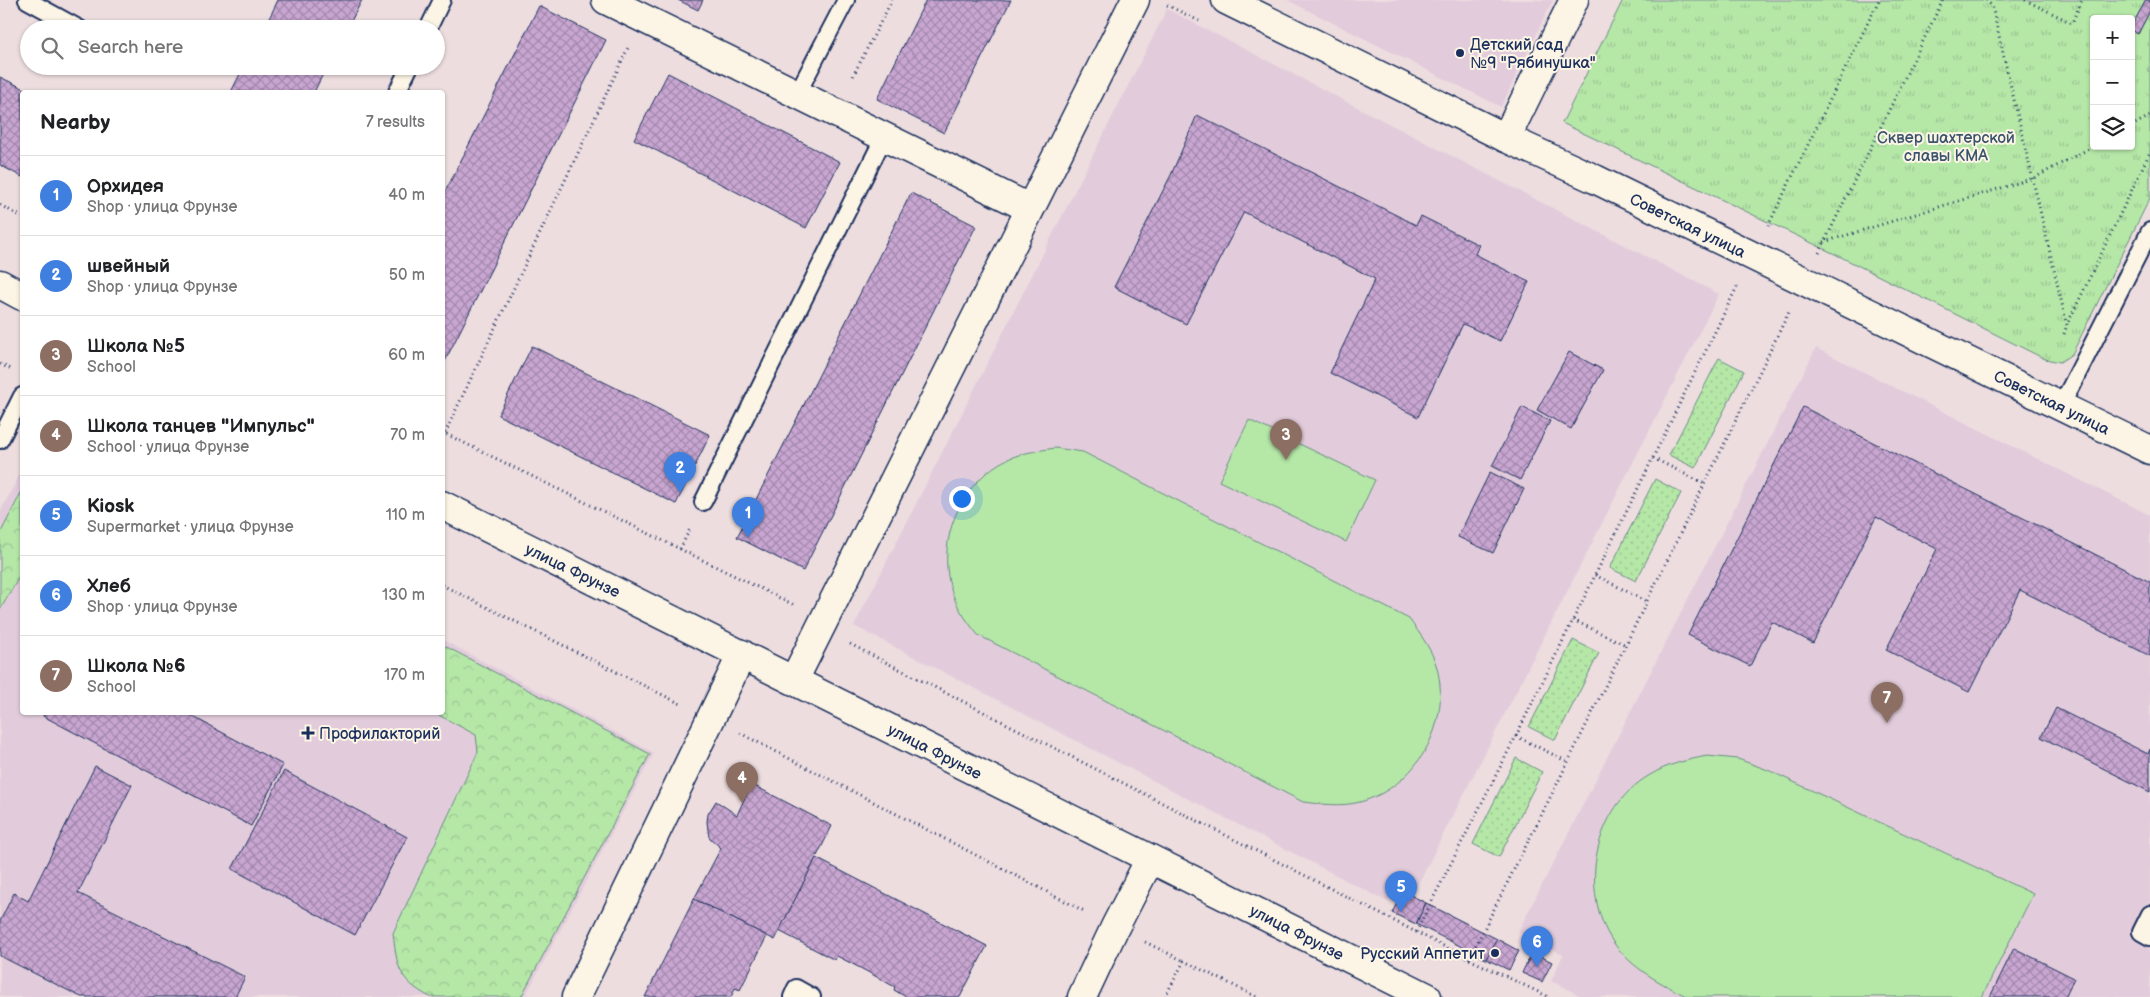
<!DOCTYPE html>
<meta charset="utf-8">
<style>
body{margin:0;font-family:"Balsamiq Sans",sans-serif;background:#f6f6f6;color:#202124}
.controls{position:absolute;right:15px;top:15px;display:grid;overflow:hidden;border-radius:5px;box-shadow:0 1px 4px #0004}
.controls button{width:45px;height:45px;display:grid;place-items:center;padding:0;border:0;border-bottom:1px solid #e0e0e0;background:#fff;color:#202124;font:25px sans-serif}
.you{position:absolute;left:961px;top:498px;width:18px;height:18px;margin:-12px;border:4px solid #fff;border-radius:50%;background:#1a73e8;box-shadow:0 0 0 8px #1a73e833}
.badge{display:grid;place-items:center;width:32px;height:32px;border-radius:50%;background:#1b2f5e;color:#fff;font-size:16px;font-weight:700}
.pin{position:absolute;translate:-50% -41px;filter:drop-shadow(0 1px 2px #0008)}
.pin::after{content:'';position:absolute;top:26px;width:18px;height:15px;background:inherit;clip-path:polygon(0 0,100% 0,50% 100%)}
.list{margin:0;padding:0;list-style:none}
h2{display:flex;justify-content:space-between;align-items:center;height:65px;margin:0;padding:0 20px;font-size:21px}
h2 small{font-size:16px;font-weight:400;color:#757577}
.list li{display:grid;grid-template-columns:32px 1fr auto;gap:15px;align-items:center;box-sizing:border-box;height:80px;padding:0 20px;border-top:1px solid #e0e0e0}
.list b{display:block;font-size:19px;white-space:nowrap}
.list p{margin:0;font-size:16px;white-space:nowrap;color:#757577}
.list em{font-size:16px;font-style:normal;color:#757577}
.icon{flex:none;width:28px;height:28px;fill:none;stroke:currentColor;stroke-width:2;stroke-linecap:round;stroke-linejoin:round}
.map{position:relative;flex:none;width:2150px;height:997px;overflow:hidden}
.search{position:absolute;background:#fff;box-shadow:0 1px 4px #0004;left:20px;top:20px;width:425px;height:55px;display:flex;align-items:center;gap:12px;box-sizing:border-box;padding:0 18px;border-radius:28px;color:#757577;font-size:19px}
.panel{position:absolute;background:#fff;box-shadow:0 1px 4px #0004;left:20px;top:90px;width:425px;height:625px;border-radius:5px}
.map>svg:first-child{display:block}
.built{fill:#e2ccdb}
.grass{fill:url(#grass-dots);stroke:#688b82}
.forest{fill:url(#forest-crowns);stroke:#688b82}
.park{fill:url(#park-tufts);stroke:#688b82;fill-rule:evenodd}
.garden{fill:#b5e7a7;stroke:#688b82}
.building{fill:url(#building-cross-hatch);stroke:#1b2f5e}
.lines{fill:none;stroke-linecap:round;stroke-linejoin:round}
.lane-casing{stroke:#1b2f5e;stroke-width:20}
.street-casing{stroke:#1b2f5e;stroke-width:31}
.secondary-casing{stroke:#1b2f5e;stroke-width:31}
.path{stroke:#1b2f5e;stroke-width:3;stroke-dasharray:1 4;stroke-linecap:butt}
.lane{stroke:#fcf5e5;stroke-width:16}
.street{stroke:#fcf5e5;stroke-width:28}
.secondary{stroke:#fcf5e5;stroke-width:28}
.poi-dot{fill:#1b2f5e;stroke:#fcf5e5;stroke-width:2}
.labels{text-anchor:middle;stroke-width:4;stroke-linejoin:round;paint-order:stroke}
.poi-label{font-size:16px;fill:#1b2f5e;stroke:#fcf5e5;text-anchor:start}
.park-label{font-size:16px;fill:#3a546d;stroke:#fcf5e5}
.street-label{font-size:16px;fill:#1b2f5e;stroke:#fcf5e5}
</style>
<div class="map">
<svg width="2150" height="997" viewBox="0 0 2150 997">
<defs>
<pattern id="grass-dots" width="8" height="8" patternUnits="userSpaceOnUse" patternTransform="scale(1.25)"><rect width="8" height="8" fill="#b5e7a7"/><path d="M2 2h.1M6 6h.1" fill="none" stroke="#9bc692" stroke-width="1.8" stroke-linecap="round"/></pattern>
<pattern id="forest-crowns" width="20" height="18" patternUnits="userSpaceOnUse" patternTransform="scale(1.25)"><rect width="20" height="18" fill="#b5e7a7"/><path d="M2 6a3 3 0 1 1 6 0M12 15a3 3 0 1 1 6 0" fill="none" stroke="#9bc692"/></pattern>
<pattern id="park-tufts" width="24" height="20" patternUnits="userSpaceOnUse" patternTransform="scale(1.25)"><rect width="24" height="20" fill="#b5e7a7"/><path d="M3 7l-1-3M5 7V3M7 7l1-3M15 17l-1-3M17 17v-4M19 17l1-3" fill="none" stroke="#9bc692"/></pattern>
<pattern id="building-cross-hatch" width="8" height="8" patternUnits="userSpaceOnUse" patternTransform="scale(1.25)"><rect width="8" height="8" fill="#c9a6d1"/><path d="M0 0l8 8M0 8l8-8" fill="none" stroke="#a288ad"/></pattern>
</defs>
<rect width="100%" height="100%" fill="#eddddf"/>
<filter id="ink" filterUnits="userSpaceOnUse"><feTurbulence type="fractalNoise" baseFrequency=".02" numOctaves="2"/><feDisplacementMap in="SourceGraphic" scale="10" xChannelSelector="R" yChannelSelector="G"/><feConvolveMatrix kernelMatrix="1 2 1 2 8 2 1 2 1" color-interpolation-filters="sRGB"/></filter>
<g filter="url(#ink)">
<g class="built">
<path d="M1287,0H1553L1501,107Z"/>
<path d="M1167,9L1719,294L1413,894L1395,886L1388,902L854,626Z"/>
<path d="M1816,348L2150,515V997H1583L1551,981L1563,955L1518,932Z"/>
<path d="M22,470V712H442L443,640L654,753L525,997H4L0,995V512Z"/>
</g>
<g class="grass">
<path d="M1719,358L1744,371L1695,468L1669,455Z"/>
<path d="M1655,479L1681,493L1636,581L1610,568Z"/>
<path d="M1573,640L1599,653L1555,740L1529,727Z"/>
<path d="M1516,758L1542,772L1499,857L1473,844Z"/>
</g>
<g class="forest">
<path d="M22,491V572L0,610V534Z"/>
<path d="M443,645L650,754L521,997H430C398,980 397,967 393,933L478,752L476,735L435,713L442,712Z"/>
</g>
<path class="park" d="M1623,0H2150V198L2072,354L2060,362L2045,359L1841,257L1562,123ZM2094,19H2131V146H2094Z"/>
<g class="garden">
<path d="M1249,420L1375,480L1346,542L1219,481Z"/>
<path d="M1055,448L1083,452L1409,619C1420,634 1432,649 1437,668C1452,724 1416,787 1360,802C1341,807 1322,804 1303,802L978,635C966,620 955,605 950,586C938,539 959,488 1000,463C1017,453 1036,451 1055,448Z"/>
<path d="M1707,756L1738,759L1768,770L2033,894L1982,997H1688C1660,983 1632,969 1613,942C1578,890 1594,807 1650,775C1668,764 1687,760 1707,756Z"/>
</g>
<g class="building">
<path d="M278,0H362L347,29H264Z"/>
<path d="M678,0H703L698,10Z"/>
<path d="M926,0H1011L944,133L877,99Z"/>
<path d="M2146,0H2150V11L2138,34L2131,30V27Z"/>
<path d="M539,6L606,40L442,367V198Z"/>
<path d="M244,66H327L314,92H231Z"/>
<path d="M668,73L840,162L806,228L634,139Z"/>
<path d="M0,77L31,92H22V177L0,165Z"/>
<path d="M1197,115L1416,225L1421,216L1479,245L1475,254L1529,282L1500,341L1463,324L1418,417L1330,373L1375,279L1244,212L1186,324L1114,287L1171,175Z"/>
<path d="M911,193L976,226L803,571L737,537Z"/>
<path d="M532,346L710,435L676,504L498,415Z"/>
<path d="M1569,352L1603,370L1571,429L1537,410Z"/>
<path d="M1522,407L1550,421L1520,480L1492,466Z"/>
<path d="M1803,407L2150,582V656L2020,590L1969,692L1886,650L1937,549L1876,517L1813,643L1772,622L1750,666L1688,635Z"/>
<path d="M1490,472L1524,489L1493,553L1458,537Z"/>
<path d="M2056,708L2148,754L2150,749V792L2041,737Z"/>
<path d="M44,712H184L283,765L251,826L43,716Z"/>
<path d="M95,766L132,785L78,893L245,977L235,997H81L0,956V921L14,893L28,901Z"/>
<path d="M284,771L407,837L355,935L232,869Z"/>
<path d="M751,784L832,826L775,940L694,899L721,848L709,837L707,822L708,814L716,801L737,815Z"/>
<path d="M816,858L987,946L960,997H906L894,990L895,987L866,971L837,956L835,960L779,931Z"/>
<path d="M1403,891L1426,903L1416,924L1392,913Z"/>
<path d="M694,899L767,936L740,990L735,988L731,997H645Z"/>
<path d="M1426,903L1497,939L1486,959L1416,924Z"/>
<path d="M1497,939L1519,951L1509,970L1486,959Z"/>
<path d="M2014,948L2074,978L2065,997H1990Z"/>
<path d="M1532,952L1552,962L1542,982L1522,973Z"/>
</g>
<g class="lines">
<defs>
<g id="lane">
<path d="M27,0L80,29"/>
<path d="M428,29L442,0"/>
<path d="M397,92L410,66"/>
<path d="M797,94L846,0"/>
<path d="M2061,406L2150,231"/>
<path d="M0,440L22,396"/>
<path d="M703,502L884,137"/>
<path d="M2150,914L2141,932L2150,937"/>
<path d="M792,997L796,988L812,997"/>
</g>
<g id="street">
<path d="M606,0L1029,208"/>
<path d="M1226,0L1506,138L1595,179L2150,450"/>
<path d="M1506,138L1574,0"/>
<path d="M794,680L1135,0"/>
<path d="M576,997L742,654"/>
<path d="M1082,997L1115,927L1150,859"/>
</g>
<g id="secondary">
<path d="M0,284L22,296"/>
<path d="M442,505L1427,997"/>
</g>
</defs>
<use href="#lane" class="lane-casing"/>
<use href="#street" class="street-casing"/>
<use href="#secondary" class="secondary-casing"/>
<g class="path">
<path d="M1986,0L1992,6L2067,325L2150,152"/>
<path d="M2025,0L2072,23L2082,0"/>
<path d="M1167,5L1199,21"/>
<path d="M853,76L892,0"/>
<path d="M2131,126L2150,116"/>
<path d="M0,205L22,217"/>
<path d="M1768,226L1879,0"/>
<path d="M1824,242L2034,178L2094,146"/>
<path d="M1819,253L1943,0"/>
<path d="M2064,334L2067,325"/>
<path d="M0,364L13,370"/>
<path d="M442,432L794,605"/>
<path d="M445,433L628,48"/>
<path d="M1653,458L1705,484"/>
<path d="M680,549L691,527"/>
<path d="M1595,575L1646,601"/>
<path d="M442,585L681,704"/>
<path d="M1573,620L1626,645"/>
<path d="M850,644L1469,959L1549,997"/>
<path d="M740,733L1086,912"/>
<path d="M1516,736L1568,762"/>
<path d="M1416,932L1516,736L1738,285"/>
<path d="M1145,942L1184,961"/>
<path d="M1469,959L1568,762L1790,310"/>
<path d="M1165,997L1184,961L1257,997"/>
</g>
<use href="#lane" class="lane"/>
<use href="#street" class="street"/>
<use href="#secondary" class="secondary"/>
</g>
</g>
<g class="poi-dot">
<circle cx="1460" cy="53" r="5"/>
<path d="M305.5 725.5h5v5h5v5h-5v5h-5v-5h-5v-5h5z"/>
<circle cx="1495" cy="953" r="5"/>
</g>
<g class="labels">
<g class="poi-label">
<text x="1470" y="50">Детский сад<tspan x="1470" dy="18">№9 "Рябинушка"</tspan></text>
<text x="319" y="739">Профилакторий</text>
<text x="1485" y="959" text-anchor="end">Русский Аппетит</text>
</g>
<g class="park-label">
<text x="1946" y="143">Сквер шахтерской<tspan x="1946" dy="18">славы КМА</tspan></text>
</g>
<g class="street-label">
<text transform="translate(1688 225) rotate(26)" y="6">Советская улица</text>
<text transform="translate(2052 402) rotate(26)" y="6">Советская улица</text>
<text transform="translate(573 570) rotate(26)" y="6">улица Фрунзе</text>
<text transform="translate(935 751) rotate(27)" y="6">улица Фрунзе</text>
<text transform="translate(1297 932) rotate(27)" y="6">улица Фрунзе</text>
</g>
</g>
</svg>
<div class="controls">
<button>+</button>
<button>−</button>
<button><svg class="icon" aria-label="layers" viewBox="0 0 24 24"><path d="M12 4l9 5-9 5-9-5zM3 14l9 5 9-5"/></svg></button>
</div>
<div class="you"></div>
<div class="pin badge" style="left:748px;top:538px;background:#3f7fe0">1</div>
<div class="pin badge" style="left:680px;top:493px;background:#3f7fe0">2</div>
<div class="pin badge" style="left:1286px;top:460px;background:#8d6e63">3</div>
<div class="pin badge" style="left:742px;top:803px;background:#8d6e63">4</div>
<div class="pin badge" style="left:1401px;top:912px;background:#3f7fe0">5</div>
<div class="pin badge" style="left:1537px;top:967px;background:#3f7fe0">6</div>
<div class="pin badge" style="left:1887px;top:723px;background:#8d6e63">7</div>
<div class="search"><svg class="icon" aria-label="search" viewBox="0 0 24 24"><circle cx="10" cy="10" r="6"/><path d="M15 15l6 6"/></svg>Search here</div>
<section class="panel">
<h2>Nearby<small>7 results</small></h2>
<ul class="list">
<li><span class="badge" style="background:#3f7fe0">1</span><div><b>Орхидея</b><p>Shop · улица Фрунзе</p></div><em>40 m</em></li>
<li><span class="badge" style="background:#3f7fe0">2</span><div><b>швейный</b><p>Shop · улица Фрунзе</p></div><em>50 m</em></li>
<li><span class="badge" style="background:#8d6e63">3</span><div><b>Школа №5</b><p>School</p></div><em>60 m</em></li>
<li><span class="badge" style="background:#8d6e63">4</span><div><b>Школа танцев &quot;Импульс&quot;</b><p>School · улица Фрунзе</p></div><em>70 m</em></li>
<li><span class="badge" style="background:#3f7fe0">5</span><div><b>Kiosk</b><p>Supermarket · улица Фрунзе</p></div><em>110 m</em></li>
<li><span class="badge" style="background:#3f7fe0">6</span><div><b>Хлеб</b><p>Shop · улица Фрунзе</p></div><em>130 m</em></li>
<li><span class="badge" style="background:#8d6e63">7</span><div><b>Школа №6</b><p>School</p></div><em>170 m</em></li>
</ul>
</section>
</div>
